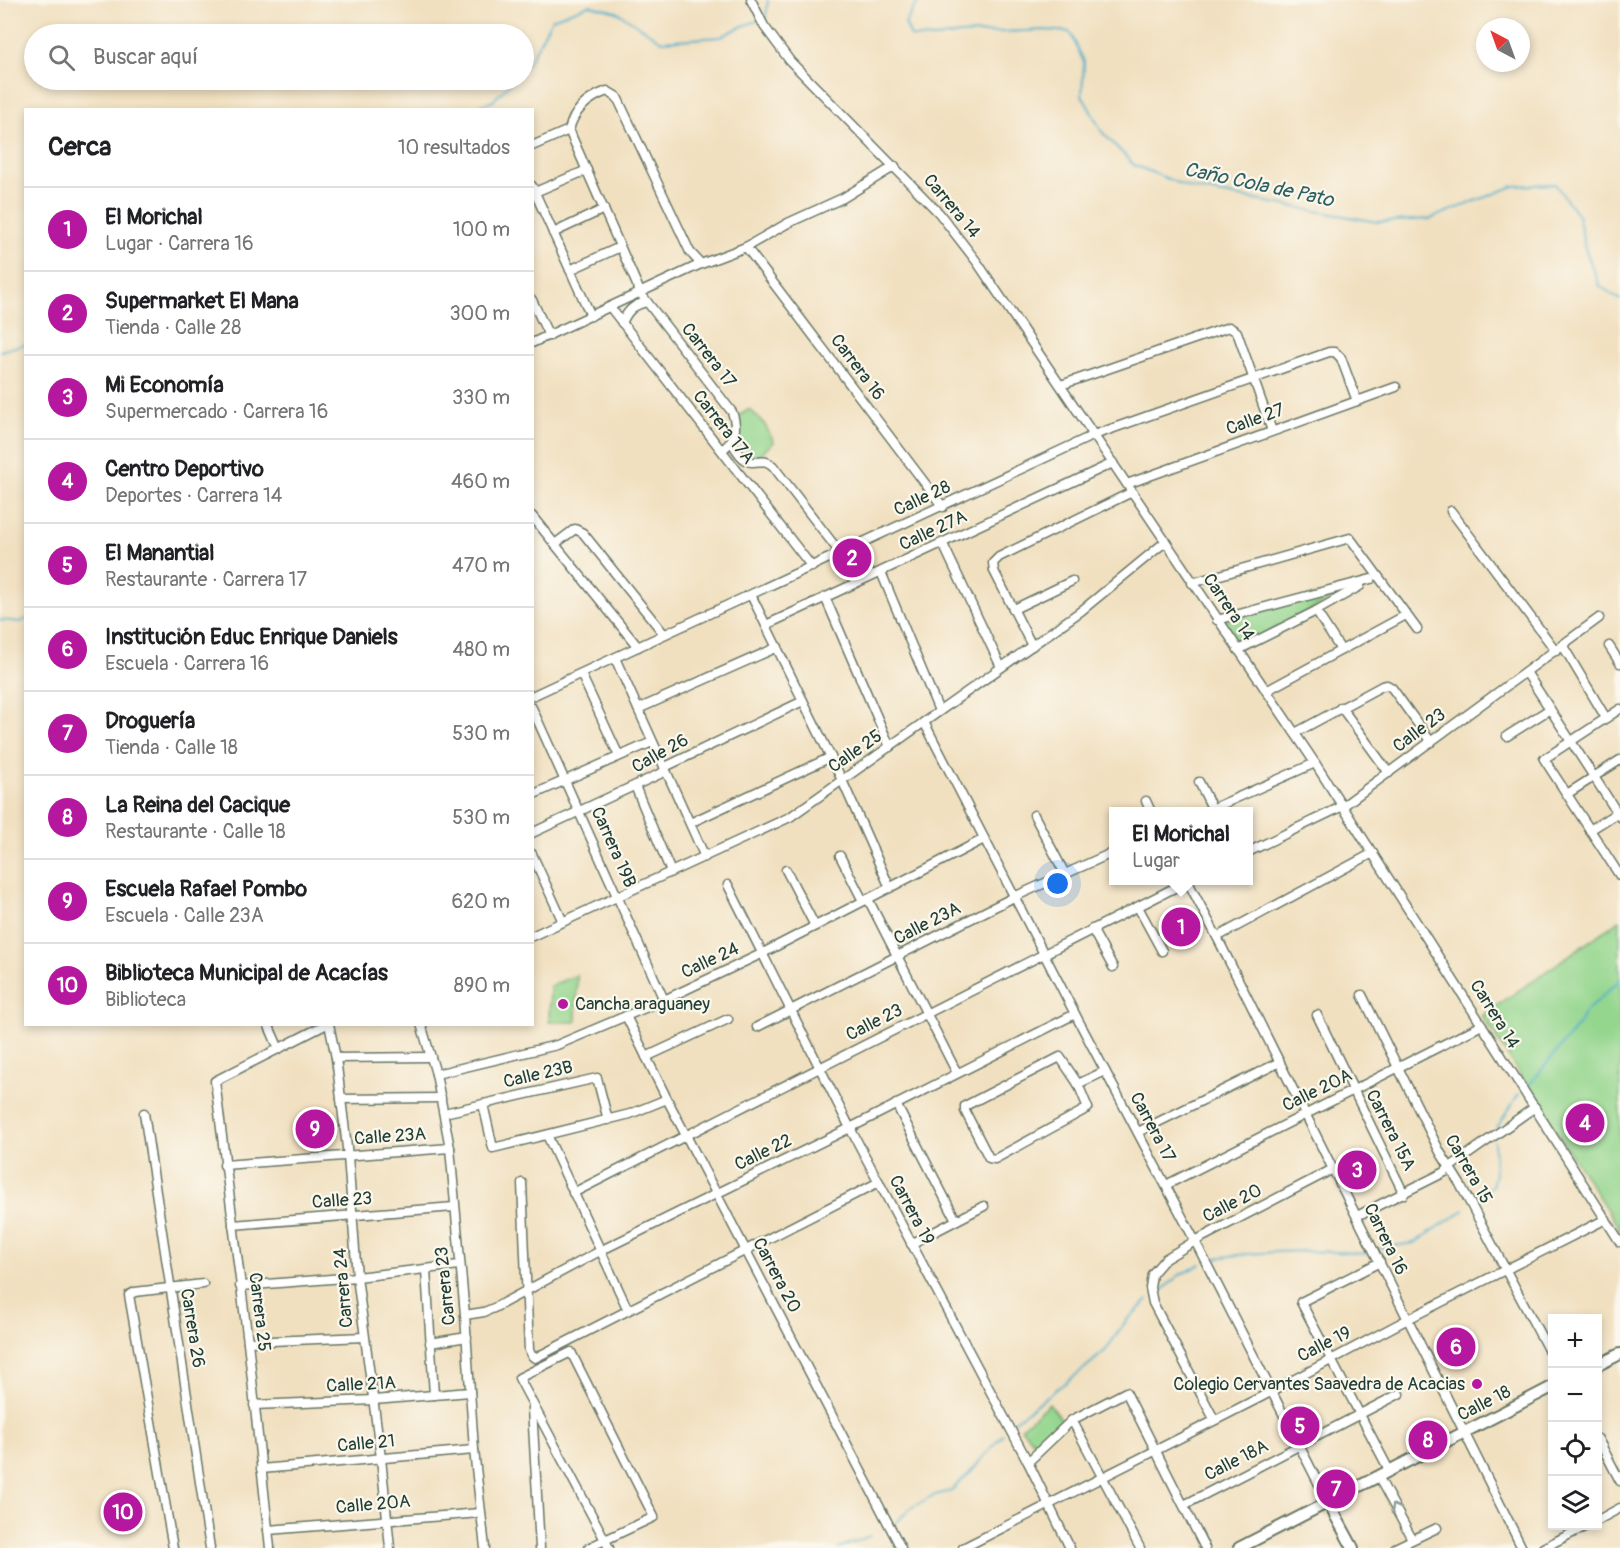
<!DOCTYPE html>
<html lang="es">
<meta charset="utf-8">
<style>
body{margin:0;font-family:Pangolin,sans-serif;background:#f2f2f2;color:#202124}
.controls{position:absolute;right:18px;bottom:18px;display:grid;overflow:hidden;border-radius:0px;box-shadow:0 3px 9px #0003}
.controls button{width:54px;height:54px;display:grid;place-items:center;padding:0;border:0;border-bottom:2px solid #e0e0e0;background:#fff;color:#202124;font:30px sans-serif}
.compass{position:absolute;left:1476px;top:18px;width:54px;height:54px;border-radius:50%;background:#fff;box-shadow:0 3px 9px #0003;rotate:319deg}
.you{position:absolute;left:1058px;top:884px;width:21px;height:21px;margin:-15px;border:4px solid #fff;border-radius:50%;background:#1a73e8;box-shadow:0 0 0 9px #1a73e833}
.badge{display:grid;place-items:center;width:39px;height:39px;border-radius:50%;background:#b5179e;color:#fff;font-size:20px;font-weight:700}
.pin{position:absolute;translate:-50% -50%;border:3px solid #fff;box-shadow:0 2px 6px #0006}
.popup{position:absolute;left:1109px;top:807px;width:144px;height:78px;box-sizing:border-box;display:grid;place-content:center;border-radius:0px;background:#fff;filter:drop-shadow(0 2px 4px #0005);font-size:20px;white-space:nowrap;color:#757577}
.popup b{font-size:22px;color:#202124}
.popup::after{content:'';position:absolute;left:50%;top:100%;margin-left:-12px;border:12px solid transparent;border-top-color:#fff}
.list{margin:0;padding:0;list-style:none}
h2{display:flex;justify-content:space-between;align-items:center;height:78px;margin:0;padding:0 24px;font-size:26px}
h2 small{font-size:20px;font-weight:400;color:#757577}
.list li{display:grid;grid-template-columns:39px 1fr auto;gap:18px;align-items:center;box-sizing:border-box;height:84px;padding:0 24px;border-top:2px solid #e0e0e0}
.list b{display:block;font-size:22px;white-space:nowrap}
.list p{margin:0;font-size:20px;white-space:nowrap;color:#757577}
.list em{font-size:20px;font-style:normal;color:#757577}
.icon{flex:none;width:33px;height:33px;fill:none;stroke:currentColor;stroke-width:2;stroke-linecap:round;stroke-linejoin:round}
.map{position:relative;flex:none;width:1620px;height:1548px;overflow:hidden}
.search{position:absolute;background:#fff;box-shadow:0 3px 9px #0003;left:24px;top:24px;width:510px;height:66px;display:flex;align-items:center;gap:15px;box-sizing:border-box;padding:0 21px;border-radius:33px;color:#757577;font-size:22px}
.panel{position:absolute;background:#fff;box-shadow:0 3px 9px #0003;left:24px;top:108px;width:510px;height:918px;border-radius:0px}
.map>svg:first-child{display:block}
.green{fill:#94d68e;stroke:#5a8a61;stroke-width:1.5}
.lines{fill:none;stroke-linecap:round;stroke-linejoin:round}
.stream{stroke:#4aadc9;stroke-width:2}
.minor-casing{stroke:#687665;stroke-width:11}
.tertiary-casing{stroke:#687665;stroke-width:14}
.minor{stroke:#fff;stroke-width:8}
.tertiary{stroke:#fff;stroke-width:10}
.oneway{stroke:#8f9e9a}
.poi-dot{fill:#b5179e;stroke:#fbf7ec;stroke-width:2}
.labels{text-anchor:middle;stroke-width:4.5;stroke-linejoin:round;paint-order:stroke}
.street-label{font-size:18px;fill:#1f3d34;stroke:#fbf7ec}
.poi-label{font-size:18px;fill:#1f3d34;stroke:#fbf7ec;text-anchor:start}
.water-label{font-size:20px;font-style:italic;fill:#2c5f61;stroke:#fbf7ec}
</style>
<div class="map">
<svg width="1620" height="1548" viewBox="0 0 1620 1548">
<rect width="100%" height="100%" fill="#fbf7ec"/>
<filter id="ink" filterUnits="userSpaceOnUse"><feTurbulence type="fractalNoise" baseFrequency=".0167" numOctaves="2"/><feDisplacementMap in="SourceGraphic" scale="12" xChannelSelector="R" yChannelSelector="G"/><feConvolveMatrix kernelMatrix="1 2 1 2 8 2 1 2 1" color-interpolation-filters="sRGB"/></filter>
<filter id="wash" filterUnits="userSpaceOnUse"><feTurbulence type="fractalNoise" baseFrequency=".008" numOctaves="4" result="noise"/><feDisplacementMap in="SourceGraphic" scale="24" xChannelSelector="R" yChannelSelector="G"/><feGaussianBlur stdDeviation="1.35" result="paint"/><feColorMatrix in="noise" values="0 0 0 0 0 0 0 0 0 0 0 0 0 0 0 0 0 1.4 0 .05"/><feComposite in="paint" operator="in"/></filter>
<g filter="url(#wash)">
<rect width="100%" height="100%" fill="#f1e0c0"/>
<g class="green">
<path d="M750,409L765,425L774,442L755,459L738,440L740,415Z"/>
<path d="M1341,589L1343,593L1240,647L1223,621Z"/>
<path d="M1620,920V1230L1482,1016Z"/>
<path d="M577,975L576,1022H549L550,986Z"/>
<path d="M1049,1403L1062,1420L1035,1443L1021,1428Z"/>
</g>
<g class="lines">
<g class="stream">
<path d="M919,0L905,23L911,37L936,38L960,34L1044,30L1070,32L1084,62L1082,95L1102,132L1134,165L1190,188L1377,222L1429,219L1514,186L1555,184L1578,215L1585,248L1599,285L1620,300"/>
<path d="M762,18L766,16L768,0"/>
<path d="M524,68L529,62L552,19L589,5L617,12L662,41L721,37L740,27L757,21"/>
<path d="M468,110L493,101L513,80"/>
<path d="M0,351L26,344"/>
<path d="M0,620L21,622L26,619"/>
<path d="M1530,1084L1579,1024L1584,1013L1620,980"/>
<path d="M1496,1129L1519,1094"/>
<path d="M1475,1197L1492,1186L1495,1175L1494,1141"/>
<path d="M1380,1248L1414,1243L1464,1210"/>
<path d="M1209,1259C1264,1250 1313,1249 1369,1254"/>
<path d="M1158,1295L1178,1276L1201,1264"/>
<path d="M1014,1421L1085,1368L1105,1351L1126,1321L1148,1300"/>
<path d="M896,1522L911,1508L932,1496L950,1491L970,1473L1003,1434"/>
<path d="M839,1548L870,1536"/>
</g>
</g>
</g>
<g filter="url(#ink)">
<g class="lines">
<defs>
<g id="minor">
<path d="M751,0L764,26L790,61L939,213L977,262L1315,763L1620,1242"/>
<path d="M569,130L641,294L732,412C738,428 736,440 722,450"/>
<path d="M532,146L569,130C574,110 588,98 607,91L617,97L690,252L701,264"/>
<path d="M532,186L591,316"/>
<path d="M535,192L587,170"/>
<path d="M553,233L604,209"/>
<path d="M746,247L943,507"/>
<path d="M570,270L620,247"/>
<path d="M532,300L549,336"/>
<path d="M610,307L812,567"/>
<path d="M622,323C628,310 633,305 647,302"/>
<path d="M532,343L701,264L746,247L788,223L843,198L895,166"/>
<path d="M1061,385L1229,327L1237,332L1272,431"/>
<path d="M732,442C735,449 744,463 753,462C762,462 765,459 773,466L841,554"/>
<path d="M1127,484L1396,387"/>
<path d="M1451,511L1556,651"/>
<path d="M532,516L638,647"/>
<path d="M555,544L575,529L583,533L664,634"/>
<path d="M943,544L1001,667"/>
<path d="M881,572L939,711"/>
<path d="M1192,583L1350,538L1417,629"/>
<path d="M751,595L842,780L890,888"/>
<path d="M825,597L890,747"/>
<path d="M1014,609L1072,581"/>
<path d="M1316,611L1341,650"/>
<path d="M1217,620L1371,579"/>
<path d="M766,625L1113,463"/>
<path d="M1032,646L994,571L993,563L999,557L1132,492"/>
<path d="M1563,646L1606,718"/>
<path d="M1609,646L1620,663"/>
<path d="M1238,650L1316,611L1360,586"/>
<path d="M615,658L705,857"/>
<path d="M1526,672L1620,817"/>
<path d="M581,674L619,756"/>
<path d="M1266,691L1406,615"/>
<path d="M532,696L1094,435L1329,352H1335L1341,358L1357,401"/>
<path d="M1341,707L1389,773"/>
<path d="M532,708L664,1000"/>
<path d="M638,709L778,647"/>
<path d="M1620,709L1544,759L1620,876"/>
<path d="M924,722L1075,1014L1195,1241L1328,1502"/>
<path d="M1295,733L1382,686L1387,685L1392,688L1431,742"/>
<path d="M1507,736L1550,709"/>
<path d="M1199,782L1212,808"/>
<path d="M635,786L671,872"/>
<path d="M1567,794L1620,760"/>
<path d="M532,795L652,742"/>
<path d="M1146,801L1151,812"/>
<path d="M1205,812L1315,763"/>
<path d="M1034,815L1065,874"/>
<path d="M690,823L831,757"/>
<path d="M1590,830L1620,811"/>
<path d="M532,833L664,772L665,767L803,701"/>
<path d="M1248,852L1343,806L1599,618"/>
<path d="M532,854L563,922"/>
<path d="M840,856L863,901"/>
<path d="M786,870L815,926"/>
<path d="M1187,880L1217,937L1522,1548"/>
<path d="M728,885L850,1128L1028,1462L1070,1548"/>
<path d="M868,899L957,1073"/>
<path d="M1138,907L1162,951"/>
<path d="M1092,929L1113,967"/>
<path d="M532,936L790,817L1081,611L1165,542"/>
<path d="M1217,937L1373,853"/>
<path d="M1362,995L1440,1152L1460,1184L1552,1357"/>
<path d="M1317,1015L1404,1194"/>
<path d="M626,1016L667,1099L901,1548"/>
<path d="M268,1024L279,1049"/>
<path d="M329,1024L336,1058L348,1156L357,1277L381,1458L390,1548"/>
<path d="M421,1024L436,1074L450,1148L465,1315L474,1450L485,1548"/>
<path d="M757,1027L1014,897L1114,852"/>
<path d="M646,1057L728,1019"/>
<path d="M1060,1057L1078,1084L1088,1108L995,1159L989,1158L965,1111V1106Z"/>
<path d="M336,1058L431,1057"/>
<path d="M436,1074L557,1045L664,1000L761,954L984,839"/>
<path d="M1078,1084L1105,1071"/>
<path d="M341,1099L441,1098"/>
<path d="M483,1104L493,1148L630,1114L667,1099"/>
<path d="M896,1104L956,1220"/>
<path d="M144,1113L210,1548"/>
<path d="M444,1113L597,1078L608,1120"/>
<path d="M1138,1132L1280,1062"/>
<path d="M547,1135L628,1310"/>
<path d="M224,1165L450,1148"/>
<path d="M522,1183L529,1350L531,1355L535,1358L879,1182"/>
<path d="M1166,1185L1482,1025"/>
<path d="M573,1193L1190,880"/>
<path d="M1357,1216L1445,1172L1450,1167L1535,1107"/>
<path d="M233,1225L454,1207"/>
<path d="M911,1244L984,1206"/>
<path d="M1380,1262L1301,1302L1389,1470"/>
<path d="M426,1270L434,1395"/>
<path d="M240,1286L357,1277L459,1265"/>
<path d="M465,1315L484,1312L494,1308L600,1251L850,1128L1075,1014"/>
<path d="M248,1342L364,1337"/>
<path d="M430,1343L467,1337"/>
<path d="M254,1405L374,1400L470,1392"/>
<path d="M532,1408L540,1548"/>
<path d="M1214,1419L1153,1303L1150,1288L1152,1274L1165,1259L1195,1241L1333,1169"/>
<path d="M1072,1420L1140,1548"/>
<path d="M1598,1439L1620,1481"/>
<path d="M1028,1462L1072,1420L1126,1392L1205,1548"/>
<path d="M261,1469L474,1450"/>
<path d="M1378,1476L1412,1539"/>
<path d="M1184,1505L1399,1394"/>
<path d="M1598,1520L1620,1508"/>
<path d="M268,1530L480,1513"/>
<path d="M173,1548L129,1295L135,1292L203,1284"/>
<path d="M270,1548L248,1342L215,1081L327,1024"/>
<path d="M588,1548L654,1517L571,1352L519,1378L605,1540L609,1548"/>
<path d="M963,1548L1261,1397L1408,1319L1606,1219"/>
<path d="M1395,1548L1437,1528"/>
<path d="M1543,1548L1586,1526"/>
</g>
<g id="tertiary">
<path d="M1598,1365L1620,1354"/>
<path d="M1328,1502L1353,1548"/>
<path d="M1239,1548L1552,1387"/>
</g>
</defs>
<use href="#minor" class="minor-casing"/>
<use href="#tertiary" class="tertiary-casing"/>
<use href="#minor" class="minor"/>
<use href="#tertiary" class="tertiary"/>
</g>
<defs><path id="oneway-chevron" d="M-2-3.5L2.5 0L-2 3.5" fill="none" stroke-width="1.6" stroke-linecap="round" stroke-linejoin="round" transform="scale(1.5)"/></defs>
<use class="oneway" href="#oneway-chevron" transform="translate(1395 1508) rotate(-119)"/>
</g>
<g class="poi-dot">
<circle cx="563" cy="1004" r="6"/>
<circle cx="1477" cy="1384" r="6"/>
</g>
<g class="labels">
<g class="street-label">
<text transform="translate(952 206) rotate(50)" y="6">Carrera 14</text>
<text transform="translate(709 355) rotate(52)" y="6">Carrera 17</text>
<text transform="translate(858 367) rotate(53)" y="6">Carrera 16</text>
<text transform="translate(1255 419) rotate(-20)" y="6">Calle 27</text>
<text transform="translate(724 427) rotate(52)" y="6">Carrera 17A</text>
<text transform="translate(922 498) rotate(-25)" y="6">Calle 28</text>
<text transform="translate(933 530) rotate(-25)" y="6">Calle 27A</text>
<text transform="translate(1229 607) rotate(56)" y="6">Carrera 14</text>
<text transform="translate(1419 730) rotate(-37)" y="6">Calle 23</text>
<text transform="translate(855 751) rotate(-35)" y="6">Calle 25</text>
<text transform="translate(660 753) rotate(-29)" y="6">Calle 26</text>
<text transform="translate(614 847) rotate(66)" y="6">Carrera 19B</text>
<text transform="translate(927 923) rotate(-27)" y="6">Calle 23A</text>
<text transform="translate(710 960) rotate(-25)" y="6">Calle 24</text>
<text transform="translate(1495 1014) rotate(58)" y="6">Carrera 14</text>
<text transform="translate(874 1022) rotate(-27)" y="6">Calle 23</text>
<text transform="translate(538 1074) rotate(-13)" y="6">Calle 23B</text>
<text transform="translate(1317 1090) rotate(-26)" y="6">Calle 20A</text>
<text transform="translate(1153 1127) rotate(62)" y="6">Carrera 17</text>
<text transform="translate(1391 1130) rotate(63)" y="6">Carrera 15A</text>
<text transform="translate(390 1136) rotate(-4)" y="6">Calle 23A</text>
<text transform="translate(763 1152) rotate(-26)" y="6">Calle 22</text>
<text transform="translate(1469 1169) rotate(60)" y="6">Carrera 15</text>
<text transform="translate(342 1200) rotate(-4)" y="6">Calle 23</text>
<text transform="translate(1232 1203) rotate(-27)" y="6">Calle 20</text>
<text transform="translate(912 1210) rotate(62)" y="6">Carrera 19</text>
<text transform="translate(1386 1239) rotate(64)" y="6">Carrera 16</text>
<text transform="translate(777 1275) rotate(62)" y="6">Carrera 20</text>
<text transform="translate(445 1286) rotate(-96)" y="6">Carrera 23</text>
<text transform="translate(343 1288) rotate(-95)" y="6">Carrera 24</text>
<text transform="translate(260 1312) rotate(83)" y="6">Carrera 25</text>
<text transform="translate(193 1328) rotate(81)" y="6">Carrera 26</text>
<text transform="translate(1324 1344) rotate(-27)" y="6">Calle 19</text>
<text transform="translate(361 1384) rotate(-3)" y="6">Calle 21A</text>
<text transform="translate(1484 1403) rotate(-27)" y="6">Calle 18</text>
<text transform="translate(366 1443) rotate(-5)" y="6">Calle 21</text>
<text transform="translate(1236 1460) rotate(-27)" y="6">Calle 18A</text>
<text transform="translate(373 1504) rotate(-5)" y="6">Calle 20A</text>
</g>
<g class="poi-label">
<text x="575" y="1010">Cancha araguaney</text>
<text x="1465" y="1390" text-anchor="end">Colegio Cervantes Saavedra de Acacias</text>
</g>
<g class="water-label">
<text transform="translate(1259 184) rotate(12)" y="7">Caño Cola de Pato</text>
</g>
</g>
</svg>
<div class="controls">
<button>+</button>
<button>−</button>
<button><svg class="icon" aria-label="locate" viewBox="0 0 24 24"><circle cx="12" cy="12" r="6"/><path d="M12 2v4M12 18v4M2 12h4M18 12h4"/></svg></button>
<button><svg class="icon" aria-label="layers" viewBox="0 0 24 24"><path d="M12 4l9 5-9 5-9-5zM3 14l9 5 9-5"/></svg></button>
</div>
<svg class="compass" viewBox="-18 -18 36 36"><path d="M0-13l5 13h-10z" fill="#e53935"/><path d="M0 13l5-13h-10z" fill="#757577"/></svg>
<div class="you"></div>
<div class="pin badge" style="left:1181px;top:927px">1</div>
<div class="popup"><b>El Morichal</b>Lugar</div>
<div class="pin badge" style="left:852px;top:558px">2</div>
<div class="pin badge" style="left:1357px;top:1170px">3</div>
<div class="pin badge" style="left:1585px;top:1123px">4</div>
<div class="pin badge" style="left:1300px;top:1426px">5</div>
<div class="pin badge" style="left:1456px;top:1347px">6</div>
<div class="pin badge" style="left:1336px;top:1489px">7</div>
<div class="pin badge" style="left:1428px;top:1440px">8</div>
<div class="pin badge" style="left:315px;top:1129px">9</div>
<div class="pin badge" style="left:123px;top:1512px">10</div>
<div class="search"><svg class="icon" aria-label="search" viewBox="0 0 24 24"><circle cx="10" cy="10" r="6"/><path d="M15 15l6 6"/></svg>Buscar aquí</div>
<section class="panel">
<h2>Cerca<small>10 resultados</small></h2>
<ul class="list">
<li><span class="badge">1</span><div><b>El Morichal</b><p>Lugar · Carrera 16</p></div><em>100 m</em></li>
<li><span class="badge">2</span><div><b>Supermarket El Mana</b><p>Tienda · Calle 28</p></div><em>300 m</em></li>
<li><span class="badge">3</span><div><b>Mi Economía</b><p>Supermercado · Carrera 16</p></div><em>330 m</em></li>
<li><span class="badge">4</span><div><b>Centro Deportivo</b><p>Deportes · Carrera 14</p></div><em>460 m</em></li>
<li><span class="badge">5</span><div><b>El Manantial</b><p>Restaurante · Carrera 17</p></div><em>470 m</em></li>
<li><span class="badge">6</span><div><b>Institución Educ Enrique Daniels</b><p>Escuela · Carrera 16</p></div><em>480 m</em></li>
<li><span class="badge">7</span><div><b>Droguería</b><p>Tienda · Calle 18</p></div><em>530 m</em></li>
<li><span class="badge">8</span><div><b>La Reina del Cacique</b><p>Restaurante · Calle 18</p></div><em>530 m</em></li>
<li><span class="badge">9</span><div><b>Escuela Rafael Pombo</b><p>Escuela · Calle 23A</p></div><em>620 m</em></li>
<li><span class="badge">10</span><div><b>Biblioteca Municipal de Acacías</b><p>Biblioteca</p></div><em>890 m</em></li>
</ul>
</section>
</div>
